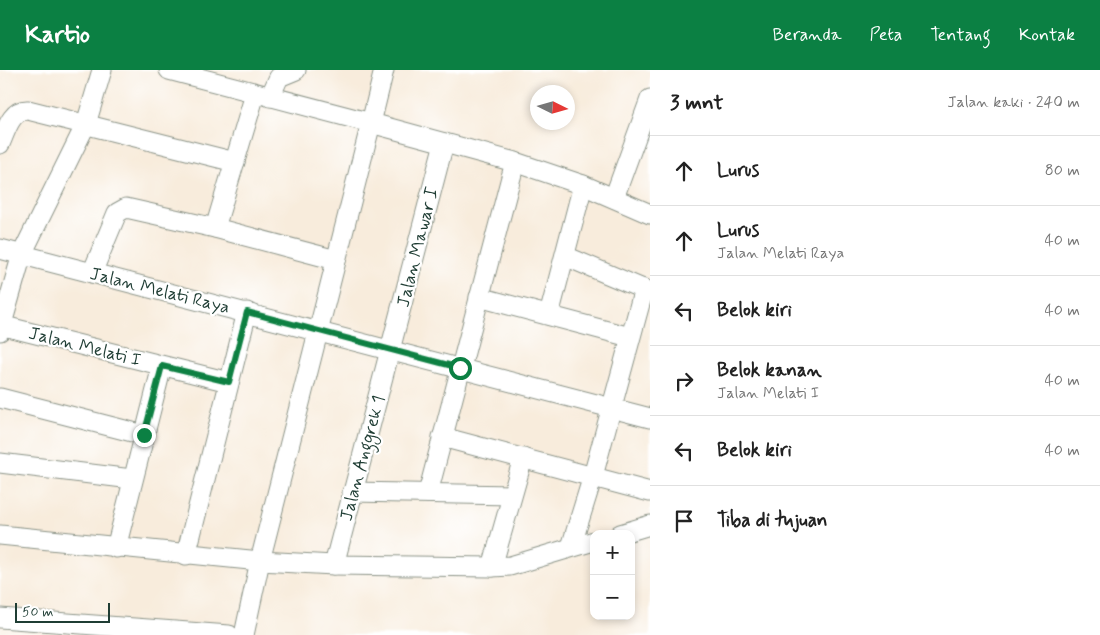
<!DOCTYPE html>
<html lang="id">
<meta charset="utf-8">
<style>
body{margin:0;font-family:Mynerve,sans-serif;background:#f2f2f2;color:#222}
.controls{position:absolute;right:15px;bottom:15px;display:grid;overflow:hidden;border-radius:10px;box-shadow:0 2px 8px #0003}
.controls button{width:45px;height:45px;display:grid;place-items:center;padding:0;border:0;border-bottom:1px solid #e0e0e0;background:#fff;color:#222;font:25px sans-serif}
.compass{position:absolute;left:530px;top:15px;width:45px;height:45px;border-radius:50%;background:#fff;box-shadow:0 2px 8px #0003;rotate:95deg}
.scale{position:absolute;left:15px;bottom:12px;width:95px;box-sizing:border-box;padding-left:5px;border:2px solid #1f3d34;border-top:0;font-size:14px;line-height:18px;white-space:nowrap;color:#1f3d34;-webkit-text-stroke:4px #fff;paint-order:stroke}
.stop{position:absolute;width:15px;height:15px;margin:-11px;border:4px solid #0b8043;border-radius:50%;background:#fff}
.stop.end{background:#0b8043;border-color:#fff;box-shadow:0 1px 5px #0008}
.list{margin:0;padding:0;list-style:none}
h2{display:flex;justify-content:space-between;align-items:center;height:65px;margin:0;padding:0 20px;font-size:21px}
h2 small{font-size:16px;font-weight:400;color:#767676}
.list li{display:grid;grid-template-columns:32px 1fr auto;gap:15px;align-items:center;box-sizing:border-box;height:70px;padding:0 20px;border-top:1px solid #e0e0e0}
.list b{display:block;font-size:19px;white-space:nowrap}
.list p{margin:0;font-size:16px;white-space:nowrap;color:#767676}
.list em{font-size:16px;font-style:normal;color:#767676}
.icon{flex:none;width:28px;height:28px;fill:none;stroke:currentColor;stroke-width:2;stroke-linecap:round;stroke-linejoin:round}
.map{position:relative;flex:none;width:650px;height:565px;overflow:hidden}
header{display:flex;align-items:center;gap:30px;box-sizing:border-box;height:70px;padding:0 25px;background:#0b8043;color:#fff}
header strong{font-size:24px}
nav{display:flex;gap:28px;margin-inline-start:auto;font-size:18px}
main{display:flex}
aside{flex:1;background:#fff}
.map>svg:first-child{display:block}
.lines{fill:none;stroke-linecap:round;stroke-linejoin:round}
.minor-casing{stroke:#8c9488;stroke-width:21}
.minor{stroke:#fff;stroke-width:19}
.route{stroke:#0b8043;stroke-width:6}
.labels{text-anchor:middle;stroke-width:4.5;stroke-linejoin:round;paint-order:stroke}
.street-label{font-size:18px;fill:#1f3d34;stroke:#fff}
</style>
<header>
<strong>Kartio</strong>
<nav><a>Beranda</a><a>Peta</a><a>Tentang</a><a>Kontak</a></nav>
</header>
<main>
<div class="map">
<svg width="650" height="565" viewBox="0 0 650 565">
<rect width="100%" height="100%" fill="#fff"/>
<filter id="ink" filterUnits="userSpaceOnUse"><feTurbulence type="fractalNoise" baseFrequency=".02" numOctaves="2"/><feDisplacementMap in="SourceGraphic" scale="10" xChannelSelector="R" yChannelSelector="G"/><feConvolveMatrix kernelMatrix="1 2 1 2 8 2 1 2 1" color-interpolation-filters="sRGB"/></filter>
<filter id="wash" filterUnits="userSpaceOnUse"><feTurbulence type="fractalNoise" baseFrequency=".0096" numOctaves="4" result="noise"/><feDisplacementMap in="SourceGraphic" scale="20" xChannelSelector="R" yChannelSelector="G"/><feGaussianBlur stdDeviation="1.12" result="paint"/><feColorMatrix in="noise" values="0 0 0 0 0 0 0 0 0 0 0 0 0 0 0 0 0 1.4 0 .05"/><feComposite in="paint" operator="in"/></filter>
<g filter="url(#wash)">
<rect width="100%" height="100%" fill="#f8ecdc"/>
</g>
<g filter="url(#ink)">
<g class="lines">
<defs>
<g id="minor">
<path d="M169,0L371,53L260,491L244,565"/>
<path d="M384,0L371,53L515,92L583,115L650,144"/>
<path d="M270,27L279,7L296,0"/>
<path d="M0,74C6,61 11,39 28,40L235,92"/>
<path d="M614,128L650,29"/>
<path d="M215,158L255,24"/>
<path d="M0,179L650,348"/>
<path d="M565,186L650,222"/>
<path d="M92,203L117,143L126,138L215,158L336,190"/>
<path d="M479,227L630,267"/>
<path d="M549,245L583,115"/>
<path d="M0,255L229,312"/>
<path d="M0,261L22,184L86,54L102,0"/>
<path d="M0,328L144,365"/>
<path d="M442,367L650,422"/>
<path d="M0,393L132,409"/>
<path d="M352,422L512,425"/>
<path d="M428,423L515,92"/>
<path d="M620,464L650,455"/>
<path d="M0,465L260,491L334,495L492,497L510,496L594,471"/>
<path d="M571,477L593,406L644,219"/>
<path d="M116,478L162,296"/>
<path d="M186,485L247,242"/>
<path d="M334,495L444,73"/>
<path d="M492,497L523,388"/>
<path d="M0,548L229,565"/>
</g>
</defs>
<use href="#minor" class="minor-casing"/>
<use href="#minor" class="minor"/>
</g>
</g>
<g class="lines" filter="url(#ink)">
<path class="route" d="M144,365L162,296L229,312L247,242L460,298"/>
</g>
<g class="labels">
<g class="street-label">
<text transform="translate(417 177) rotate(-76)" y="6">Jalan Mawar I</text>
<text transform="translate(160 220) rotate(14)" y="6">Jalan Melati Raya</text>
<text transform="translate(85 276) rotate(14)" y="6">Jalan Melati I</text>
<text transform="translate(362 388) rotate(-75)" y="6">Jalan Anggrek 1</text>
</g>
</g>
</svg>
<div class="controls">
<button>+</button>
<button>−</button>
</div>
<svg class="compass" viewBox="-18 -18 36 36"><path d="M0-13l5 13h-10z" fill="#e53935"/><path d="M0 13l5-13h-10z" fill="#767676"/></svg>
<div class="scale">50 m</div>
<div class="stop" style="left:460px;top:298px"></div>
<div class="stop end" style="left:144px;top:365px"></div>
</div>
<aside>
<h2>3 mnt<small>Jalan kaki · 240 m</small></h2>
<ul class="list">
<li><svg class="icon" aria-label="ahead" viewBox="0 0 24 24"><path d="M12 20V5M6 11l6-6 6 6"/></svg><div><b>Lurus</b></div><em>80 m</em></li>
<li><svg class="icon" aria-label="ahead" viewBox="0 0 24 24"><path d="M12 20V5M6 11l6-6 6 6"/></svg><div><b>Lurus</b><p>Jalan Melati Raya</p></div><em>40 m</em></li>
<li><svg class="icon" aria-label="left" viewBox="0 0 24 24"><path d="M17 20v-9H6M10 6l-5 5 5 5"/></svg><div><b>Belok kiri</b></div><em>40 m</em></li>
<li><svg class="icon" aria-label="right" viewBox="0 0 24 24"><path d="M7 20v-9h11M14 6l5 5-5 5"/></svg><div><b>Belok kanan</b><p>Jalan Melati I</p></div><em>40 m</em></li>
<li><svg class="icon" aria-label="left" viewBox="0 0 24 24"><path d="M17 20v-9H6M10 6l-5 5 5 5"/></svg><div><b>Belok kiri</b></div><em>40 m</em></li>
<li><svg class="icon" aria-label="arrive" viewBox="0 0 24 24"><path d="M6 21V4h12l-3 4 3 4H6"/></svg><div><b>Tiba di tujuan</b></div></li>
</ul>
</aside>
</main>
